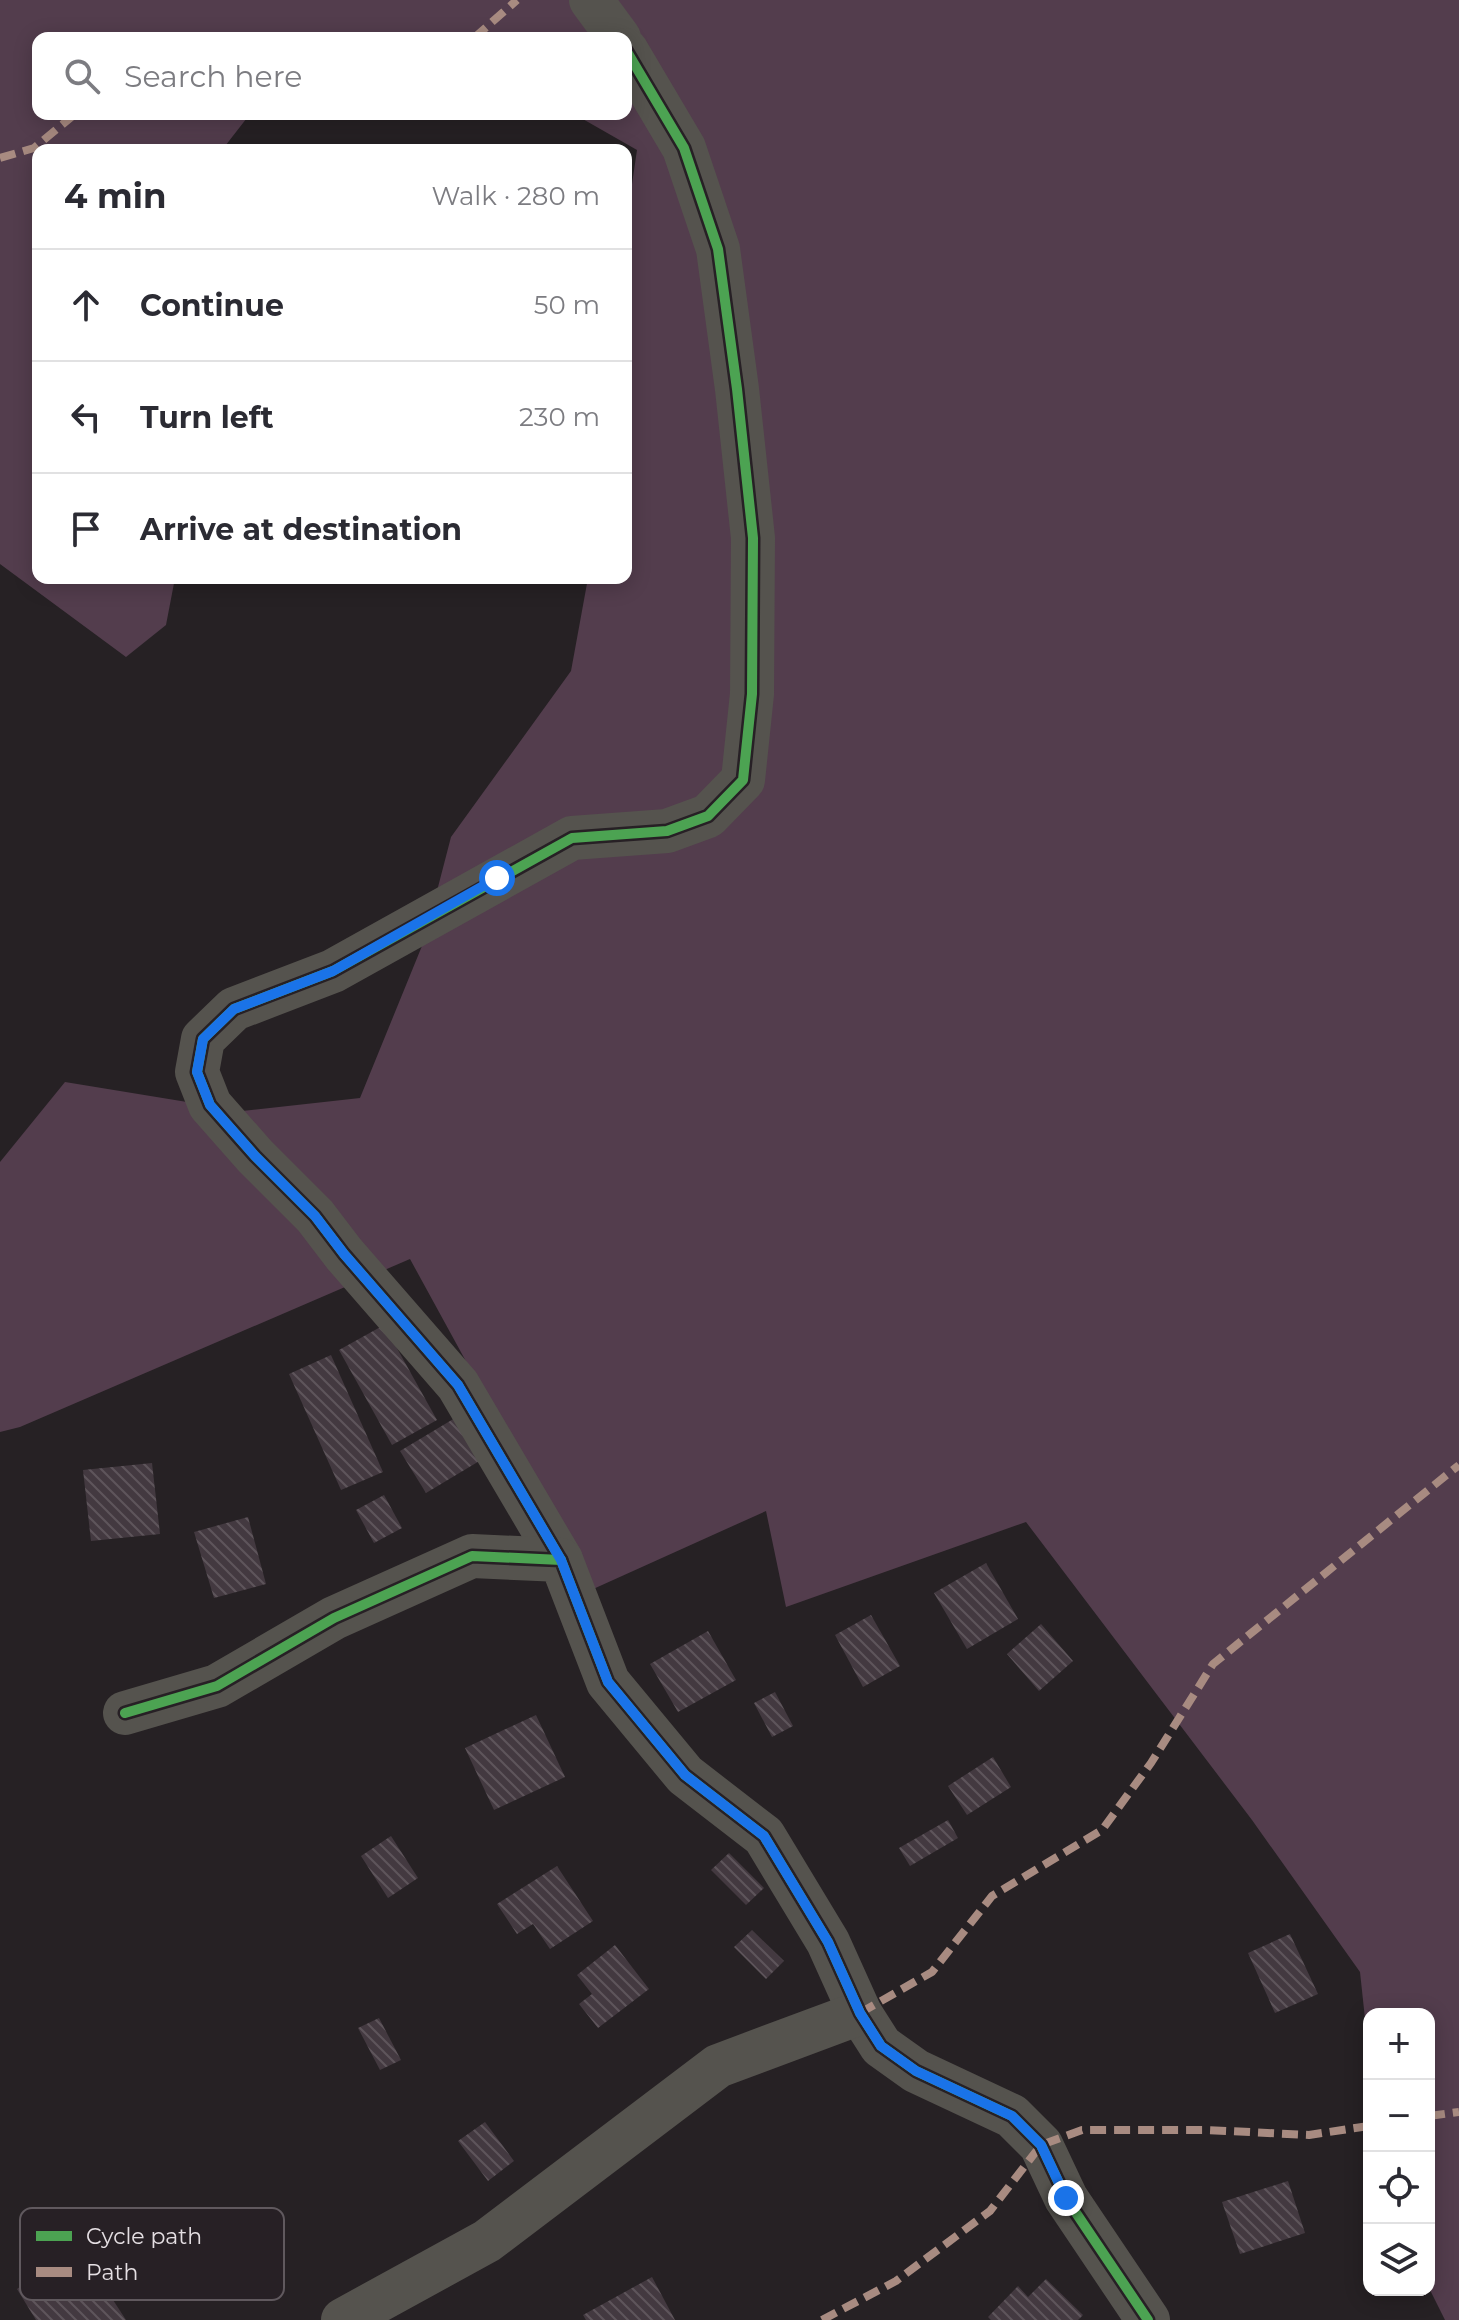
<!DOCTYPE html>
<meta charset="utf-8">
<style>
body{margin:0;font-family:Montserrat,sans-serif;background:#f7f7f7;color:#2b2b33}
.controls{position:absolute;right:24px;bottom:24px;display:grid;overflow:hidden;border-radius:16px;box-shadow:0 4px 20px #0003}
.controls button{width:72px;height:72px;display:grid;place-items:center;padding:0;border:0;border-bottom:2px solid #e1e1e2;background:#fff;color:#2b2b33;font:40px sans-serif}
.stop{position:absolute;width:24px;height:24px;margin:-18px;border:6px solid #1a73e8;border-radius:50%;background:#fff}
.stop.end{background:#1a73e8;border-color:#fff;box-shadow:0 2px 8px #0008}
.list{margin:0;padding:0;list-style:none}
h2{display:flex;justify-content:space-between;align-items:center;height:104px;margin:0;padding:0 32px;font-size:34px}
h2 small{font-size:26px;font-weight:400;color:#7c7c81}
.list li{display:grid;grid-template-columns:52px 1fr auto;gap:24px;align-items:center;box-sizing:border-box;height:112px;padding:0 32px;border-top:2px solid #e1e1e2}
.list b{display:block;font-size:30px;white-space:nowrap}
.list em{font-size:26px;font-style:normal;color:#7c7c81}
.icon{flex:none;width:44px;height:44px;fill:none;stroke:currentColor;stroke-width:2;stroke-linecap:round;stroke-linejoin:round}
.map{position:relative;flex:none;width:1459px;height:2320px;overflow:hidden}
.search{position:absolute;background:#fff;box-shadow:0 4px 20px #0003;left:32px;top:32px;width:600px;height:88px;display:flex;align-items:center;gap:20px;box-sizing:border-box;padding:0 28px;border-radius:16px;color:#7c7c81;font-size:30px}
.panel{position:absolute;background:#fff;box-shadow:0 4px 20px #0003;left:32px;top:144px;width:600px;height:440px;border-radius:16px}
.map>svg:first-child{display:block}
.grass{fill:#533d4d}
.building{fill:url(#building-back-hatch)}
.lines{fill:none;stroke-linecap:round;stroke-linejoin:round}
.minor{stroke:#55534e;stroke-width:44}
.quiet{stroke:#a88b81;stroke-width:8;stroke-dasharray:16 8;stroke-linecap:butt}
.cycleway-casing{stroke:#272025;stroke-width:15}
.cycleway{stroke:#4ca352;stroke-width:10}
.route{stroke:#1a73e8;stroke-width:10}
.key{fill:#272025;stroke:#60595e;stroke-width:2}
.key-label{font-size:22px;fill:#e5dfe3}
</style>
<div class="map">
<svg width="1459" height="2320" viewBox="0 0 1459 2320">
<defs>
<pattern id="building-back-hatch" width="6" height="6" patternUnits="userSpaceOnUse" patternTransform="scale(2)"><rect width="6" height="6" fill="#433940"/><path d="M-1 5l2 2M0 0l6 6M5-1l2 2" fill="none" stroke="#5e555b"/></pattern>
</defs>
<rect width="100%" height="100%" fill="#262124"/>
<path class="grass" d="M0,0H1459V2320H1445L1429,2288V2014H1369V2056L1360,1972L1252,1820L1026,1522L786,1607L766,1511L591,1590L410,1259L20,1427L0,1432V1162L65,1082L242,1111L360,1098L424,941L451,837L571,671L588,578H626V225L637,150L574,114H626V38H38V114H250L222,150H38V578H175L166,625L126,657L0,564Z"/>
<g class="building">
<path d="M384,1325L437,1420L392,1445L339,1350Z"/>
<path d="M331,1355L383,1472L341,1490L289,1374Z"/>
<path d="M460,1415L486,1457L426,1493L400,1451Z"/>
<path d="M152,1463L160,1534L91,1541L83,1470Z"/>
<path d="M384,1495L402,1528L374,1543L356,1510Z"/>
<path d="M248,1517L266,1584L214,1598L194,1532Z"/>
<path d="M986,1563L1018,1619L967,1649L934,1593Z"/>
<path d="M871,1615L900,1666L863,1687L835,1635Z"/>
<path d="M1041,1624L1073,1661L1039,1691L1007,1654Z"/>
<path d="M708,1631L736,1680L678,1712L650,1664Z"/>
<path d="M775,1692L793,1726L772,1737L754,1703Z"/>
<path d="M536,1715L565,1777L494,1810L465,1748Z"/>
<path d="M993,1757L1011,1787L967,1815L948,1786Z"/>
<path d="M948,1820L958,1838L910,1866L899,1848Z"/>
<path d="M391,1836L418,1878L388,1898L361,1856Z"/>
<path d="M729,1853L764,1888L746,1905L711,1870Z"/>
<path d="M557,1866L593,1921L550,1949L533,1924L517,1934L497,1904Z"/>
<path d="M752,1930L784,1961L766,1979L734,1947Z"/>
<path d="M1290,1934L1318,1994L1275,2013L1248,1953Z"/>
<path d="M615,1945L649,1989L598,2028L579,2004L592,1994L577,1975Z"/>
<path d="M379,2018L401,2060L380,2070L358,2028Z"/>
<path d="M485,2122L514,2161L488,2181L458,2141Z"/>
<path d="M1288,2181L1305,2233L1240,2254L1222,2202Z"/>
<path d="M80,2249L126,2320H36L17,2289Z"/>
<path d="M652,2277L675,2320H586L583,2315Z"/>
<path d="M1046,2279L1083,2315L1078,2320H991L988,2317L1018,2286L1028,2297Z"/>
</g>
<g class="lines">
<g class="minor">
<path d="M591,0L619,38"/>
<path d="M561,1560L458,1385L344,1254L315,1216L255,1156L210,1105L197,1072L203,1039L234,1009L333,971L572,838L667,831L708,816L743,780L752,694L753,538L737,389L718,249L684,148L626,50"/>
<path d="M125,1713L217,1686L334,1618L472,1556L561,1560L608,1682L685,1775L764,1836L828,1942L860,2013L881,2046L916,2071L1012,2116L1041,2145L1066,2198L1148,2320"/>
<path d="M343,2320L487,2241L718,2066L860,2013"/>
</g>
<g class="quiet">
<path d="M474,38L517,0"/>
<path d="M0,158L34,148L75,114"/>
<path d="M860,2013L932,1972L992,1896L1102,1830L1151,1763L1213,1664L1459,1465"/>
<path d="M1429,2116L1459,2112"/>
<path d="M822,2320L896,2281L990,2211L1041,2145L1082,2130H1207L1309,2135L1369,2126"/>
</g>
<defs>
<g id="cycleway">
<path d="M561,1560L458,1385L344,1254L315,1216L255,1156L210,1105L197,1072L203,1039L234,1009L333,971L572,838L667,831L708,816L743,780L752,694L753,538L737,389L718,249L684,148L626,50"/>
<path d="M125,1713L217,1686L334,1618L472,1556L561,1560L608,1682L685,1775L764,1836L828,1942L860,2013L881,2046L916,2071L1012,2116L1041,2145L1066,2198L1148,2320"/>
</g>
</defs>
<use href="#cycleway" class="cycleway-casing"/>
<use href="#cycleway" class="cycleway"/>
</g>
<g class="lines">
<path class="route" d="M497,878L333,971L234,1009L203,1039L197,1072L210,1105L255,1156L315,1216L344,1254L458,1385L561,1560L608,1682L685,1775L764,1836L828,1942L860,2013L881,2046L916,2071L1012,2116L1041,2145L1066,2198"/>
</g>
<rect x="20" y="2208" width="264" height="92" rx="12" class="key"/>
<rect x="36" y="2231" width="36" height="10" fill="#4ca352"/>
<rect x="36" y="2267" width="36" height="10" fill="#a88b81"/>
<g class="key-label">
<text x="86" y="2244">Cycle path</text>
<text x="86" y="2280">Path</text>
</g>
</svg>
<div class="controls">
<button>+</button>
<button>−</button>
<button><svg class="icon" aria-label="locate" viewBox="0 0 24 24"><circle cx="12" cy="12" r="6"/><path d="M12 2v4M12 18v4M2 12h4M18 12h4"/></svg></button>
<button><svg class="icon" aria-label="layers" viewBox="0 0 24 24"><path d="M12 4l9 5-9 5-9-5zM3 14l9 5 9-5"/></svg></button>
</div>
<div class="stop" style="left:497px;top:878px"></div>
<div class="stop end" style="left:1066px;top:2198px"></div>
<div class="search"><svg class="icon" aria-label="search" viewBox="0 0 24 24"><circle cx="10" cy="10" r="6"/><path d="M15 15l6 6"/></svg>Search here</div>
<section class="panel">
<h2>4 min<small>Walk · 280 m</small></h2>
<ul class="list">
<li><svg class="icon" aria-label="ahead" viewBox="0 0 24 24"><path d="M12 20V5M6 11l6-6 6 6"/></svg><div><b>Continue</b></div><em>50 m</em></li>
<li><svg class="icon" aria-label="left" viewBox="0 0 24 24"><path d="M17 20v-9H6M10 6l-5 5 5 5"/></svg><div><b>Turn left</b></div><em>230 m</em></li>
<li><svg class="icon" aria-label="arrive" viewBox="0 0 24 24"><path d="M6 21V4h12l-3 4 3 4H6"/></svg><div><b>Arrive at destination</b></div></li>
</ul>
</section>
</div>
